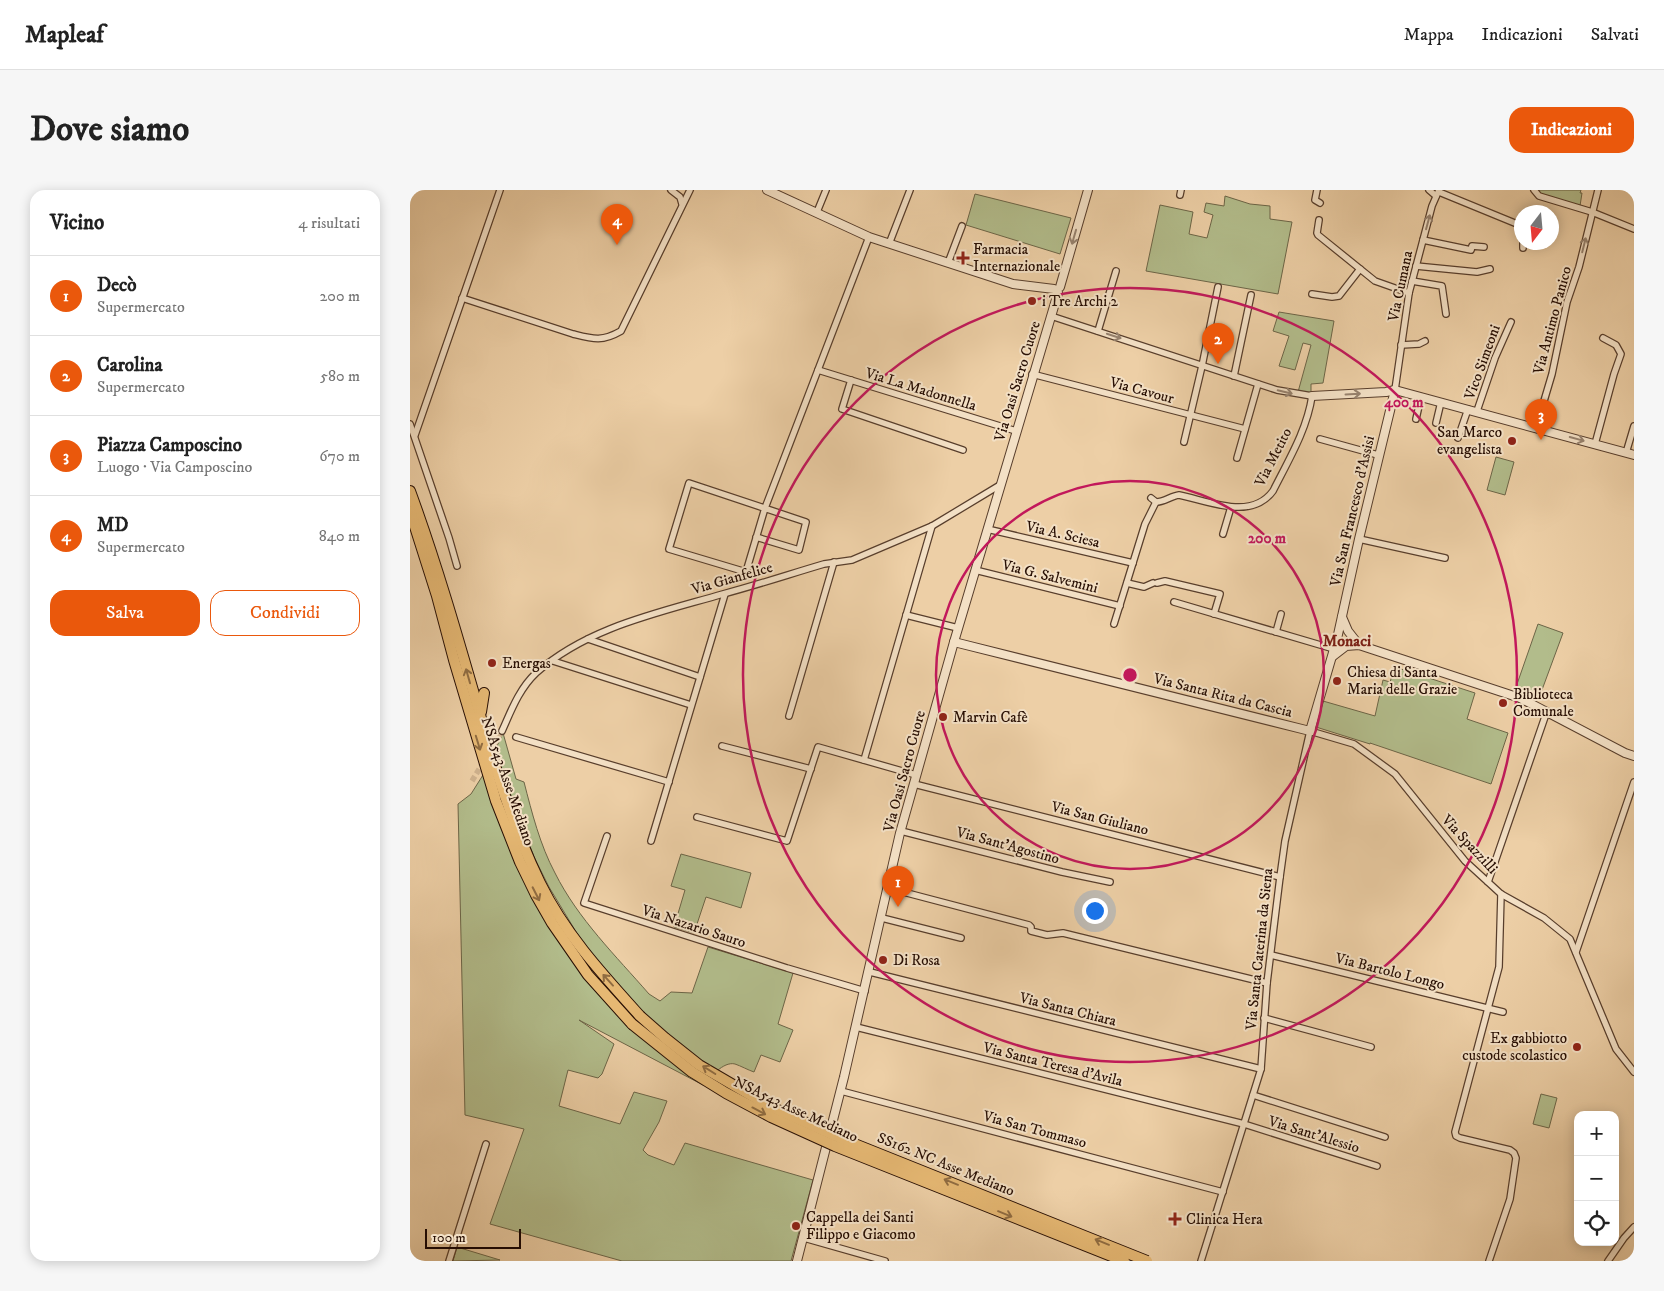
<!DOCTYPE html>
<html lang="it">
<meta charset="utf-8">
<style>
body{margin:0;font-family:"IM FELL DW Pica",serif;background:#f6f6f6;color:#222}
.controls{position:absolute;right:15px;bottom:15px;display:grid;overflow:hidden;border-radius:10px;box-shadow:0 2px 12px #0003}
.controls button{width:45px;height:45px;display:grid;place-items:center;padding:0;border:0;border-bottom:1px solid #e0e0e0;background:#fff;color:#222;font:25px sans-serif}
.compass{position:absolute;left:1104px;top:15px;width:45px;height:45px;border-radius:50%;background:#fff;box-shadow:0 2px 12px #0003;rotate:196deg}
.scale{position:absolute;left:15px;bottom:12px;width:96px;box-sizing:border-box;padding-left:5px;border:2px solid #270e03;border-top:0;font-size:14px;line-height:18px;white-space:nowrap;color:#270e03;-webkit-text-stroke:4px #f3e0c5;paint-order:stroke}
.you{position:absolute;left:684px;top:720px;width:18px;height:18px;margin:-12px;border:4px solid #fff;border-radius:50%;background:#1a73e8;box-shadow:0 0 0 8px #1a73e833}
.badge{display:grid;place-items:center;width:32px;height:32px;border-radius:50%;background:#ea580c;color:#fff;font-size:16px;font-weight:700}
.pin{position:absolute;translate:-50% -41px;filter:drop-shadow(0 1px 2px #0008)}
.pin::after{content:'';position:absolute;top:26px;width:18px;height:15px;background:inherit;clip-path:polygon(0 0,100% 0,50% 100%)}
.list{margin:0;padding:0;list-style:none}
h2{display:flex;justify-content:space-between;align-items:center;height:65px;margin:0;padding:0 20px;font-size:21px}
h2 small{font-size:16px;font-weight:400;color:#767676}
.list li{display:grid;grid-template-columns:32px 1fr auto;gap:15px;align-items:center;box-sizing:border-box;height:80px;padding:0 20px;border-top:1px solid #e0e0e0}
.list b{display:block;font-size:19px;white-space:nowrap}
.list p{margin:0;font-size:16px;white-space:nowrap;color:#767676}
.list em{font-size:16px;font-style:normal;color:#767676}
.actions{display:flex;gap:10px;padding:15px 20px}
.actions a{flex:1;padding:11px 0;border:1px solid #ea580c;border-radius:15px;text-align:center;font-size:18px;color:#ea580c}
.actions .main{background:#ea580c;color:#fff}
.icon{flex:none;width:28px;height:28px;fill:none;stroke:currentColor;stroke-width:2;stroke-linecap:round;stroke-linejoin:round}
.map{position:relative;flex:none;width:1224px;height:1071px;overflow:hidden;border-radius:15px}
header{display:flex;align-items:center;gap:30px;box-sizing:border-box;height:70px;padding:0 25px;background:#fff;border-bottom:1px solid #e0e0e0}
header strong{font-size:24px}
nav{display:flex;gap:28px;margin-inline-start:auto;font-size:18px}
.intro{display:flex;align-items:center;justify-content:space-between;box-sizing:border-box;height:120px;padding:0 30px}
h1{margin:0;font-size:35px}
.button{padding:12px 22px;border-radius:15px;background:#ea580c;color:#fff;font-size:18px;font-weight:700}
main{display:flex;gap:30px;padding:0 30px}
aside{flex:1;background:#fff;border-radius:15px;box-shadow:0 2px 12px #0003}
.map>svg:first-child{display:block}
.green{fill:#b2bc8b;stroke:#6c6547}
.lines{fill:none;stroke-linecap:round;stroke-linejoin:round}
.minor-tunnel{stroke:#cfb28e;stroke-width:5.5;stroke-dasharray:5.5 3;stroke-linecap:butt}
.minor-casing{stroke:#583e2c;stroke-width:8}
.tertiary-casing{stroke:#583e2c;stroke-width:10}
.trunk-casing{stroke:#270e03;stroke-width:12}
.minor{stroke:#f3e0c5;stroke-width:5.5}
.tertiary{stroke:#f3e0c5;stroke-width:8}
.trunk{stroke:#e6b873;stroke-width:10}
.trunk-bridge-casing{stroke:#270e03;stroke-width:12;stroke-linecap:butt}
.trunk-bridge{stroke:#e6b873;stroke-width:10}
.oneway{stroke:#97826e}
.oneway2{stroke:#906c41}
.ring{fill:none;stroke:#c2185b;stroke-width:2.5}
.poi-dot{fill:#8f2418;stroke:#f3e0c5;stroke-width:2}
.labels{text-anchor:middle;stroke-width:4;stroke-linejoin:round;paint-order:stroke}
.poi-label{font-size:15px;fill:#270e03;stroke:#f3e0c5;text-anchor:start}
.street-label{font-size:15px;fill:#270e03;stroke:#f3e0c5}
.neighbourhood-label{font-size:16px;font-weight:bold;fill:#7a1f14;stroke:#f3e0c5}
.centre{fill:#c2185b;stroke:#f3e0c5;stroke-width:2.5}
.ring-label{font-size:15px;text-anchor:middle;font-weight:bold;fill:#c2185b;stroke:#f3e0c5;stroke-width:4;stroke-linejoin:round;paint-order:stroke}
</style>
<header>
<strong>Mapleaf</strong>
<nav><a>Mappa</a><a>Indicazioni</a><a>Salvati</a></nav>
</header>
<div class="intro"><h1>Dove siamo</h1><a class="button">Indicazioni</a></div>
<main>
<aside>
<h2>Vicino<small>4 risultati</small></h2>
<ul class="list">
<li><span class="badge">1</span><div><b>Decò</b><p>Supermercato</p></div><em>200 m</em></li>
<li><span class="badge">2</span><div><b>Carolina</b><p>Supermercato</p></div><em>580 m</em></li>
<li><span class="badge">3</span><div><b>Piazza Camposcino</b><p>Luogo · Via Camposcino</p></div><em>670 m</em></li>
<li><span class="badge">4</span><div><b>MD</b><p>Supermercato</p></div><em>840 m</em></li>
</ul>
<div class="actions"><a class="main">Salva</a><a>Condividi</a></div>
</aside>
<div class="map">
<svg width="1224" height="1071" viewBox="0 0 1224 1071">
<rect width="100%" height="100%" fill="#edcfa6"/>
<filter id="stains"><feTurbulence type="fractalNoise" baseFrequency=".004" numOctaves="4"/><feColorMatrix values="0 0 0 0 .2 0 0 0 0 .09 0 0 0 0 .02 0 0 0 .5 -.17"/></filter>
<radialGradient id="worn" r=".72"><stop offset=".6" stop-color="#630" stop-opacity="0"/><stop offset="1" stop-color="#630" stop-opacity=".3"/></radialGradient>
<g class="green">
<path d="M1129,0H1171L1170,3H1172L1170,16L1129,5Z"/>
<path d="M565,4L661,28L650,64L556,35Z"/>
<path d="M815,6L840,14L860,16V29L882,32L868,104L736,81L750,15L783,22L779,44L797,48L803,25L794,22L796,13L814,16Z"/>
<path d="M869,122L924,131L913,193L901,194V203L888,202L901,155L893,153L885,180L869,176L879,146L863,141Z"/>
<path d="M1086,267L1104,272L1095,305L1077,300Z"/>
<path d="M1128,434L1153,443L1129,508L1106,497Z"/>
<path d="M985,477L1065,503L1057,529L1098,543L1081,594L960,553V554L906,537L913,511L965,526L973,490L980,492Z"/>
<path d="M93,543L106,589L114,592C122,623 130,655 145,683C168,729 206,766 239,804L250,811L261,802L282,803L298,757L383,783L368,834L383,840L370,872L351,865L344,882C338,880 331,876 325,874C313,871 300,888 293,895L169,830L204,854L192,884L188,888L158,880L149,916L210,934L224,902L257,911L249,932L233,960L238,965L264,975L275,953L403,990L381,1071H212L80,1034L114,939L55,925L48,614L61,604L73,585L107,675L221,839L234,825L174,755L139,697L124,667L93,584L87,556Z"/>
<path d="M271,664L341,683L331,718L296,707L284,743L264,737L275,700L261,696Z"/>
<path d="M1131,904L1147,908L1139,938L1123,934Z"/>
<path d="M47,1057L90,1070L43,1071Z"/>
</g>
<g class="lines">
<g class="minor-tunnel">
<path d="M80,561L92,541"/>
<path d="M62,591L74,571"/>
</g>
<defs>
<g id="minor">
<path d="M261,0L270,7L272,14"/>
<path d="M907,0L905,10L910,13"/>
<path d="M1019,0L1026,6"/>
<path d="M1124,0L1129,6L1182,22L1224,39"/>
<path d="M1029,2L1112,36"/>
<path d="M770,5L771,0"/>
<path d="M407,22L416,0"/>
<path d="M909,30L907,43L908,45L965,91L999,103"/>
<path d="M1013,50L1061,60L1062,56L1074,57"/>
<path d="M1113,52V58"/>
<path d="M479,54L500,0"/>
<path d="M538,73L552,36"/>
<path d="M1006,76L1067,82L1080,79"/>
<path d="M1002,91L1032,96L1036,124"/>
<path d="M902,104L922,107L929,106L950,79"/>
<path d="M52,108L163,144C183,149 192,152 211,141L280,0"/>
<path d="M641,126L867,200L902,206C897,240 878,271 863,301C841,331 799,311 769,305C761,306 754,312 746,312L741,308"/>
<path d="M688,141L706,81"/>
<path d="M991,155L1009,154L1015,151"/>
<path d="M408,180L606,241"/>
<path d="M622,184L835,239"/>
<path d="M824,186L841,105"/>
<path d="M441,190L432,219L553,260"/>
<path d="M985,200L999,103L1022,16L1029,0"/>
<path d="M1067,221L1085,168L1101,132"/>
<path d="M1006,229L1011,207"/>
<path d="M1026,233L1031,212"/>
<path d="M0,234L39,348L47,376"/>
<path d="M1126,238L1142,184L1157,112L1169,77L1188,0"/>
<path d="M5,245L90,0"/>
<path d="M1048,248L1058,219"/>
<path d="M910,249L968,265"/>
<path d="M774,252L792,176L808,97"/>
<path d="M1185,254L1204,184L1211,164L1206,155L1193,148"/>
<path d="M1216,263L1224,236"/>
<path d="M827,268L848,194"/>
<path d="M577,339L723,373"/>
<path d="M813,344L821,317"/>
<path d="M346,347L389,360L396,332L279,293L259,359L336,382L355,318L459,47"/>
<path d="M949,349L1035,368"/>
<path d="M565,380L710,416"/>
<path d="M717,393L734,397L743,393"/>
<path d="M747,393L755,391L810,404L804,424"/>
<path d="M764,412L924,459"/>
<path d="M496,425L548,438"/>
<path d="M704,434L735,334L746,312"/>
<path d="M866,442L871,424"/>
<path d="M178,449L290,487"/>
<path d="M143,471L281,515"/>
<path d="M379,526L424,372"/>
<path d="M92,541C101,521 109,499 126,483C178,437 248,423 313,404C347,395 380,384 414,374L442,370L522,336L590,295"/>
<path d="M106,547L259,592"/>
<path d="M312,556L401,579"/>
<path d="M454,570L522,336"/>
<path d="M504,594L870,687"/>
<path d="M287,627L377,651L408,557L506,585"/>
<path d="M491,641L652,682L700,692"/>
<path d="M197,646L174,713L377,778L455,801"/>
<path d="M241,651L315,404"/>
<path d="M1078,692L1137,521"/>
<path d="M478,698L619,735L621,737V741L637,745L653,743L857,793"/>
<path d="M472,728L551,748"/>
<path d="M1166,762L1224,592"/>
<path d="M861,765L1093,822"/>
<path d="M460,782L851,879"/>
<path d="M854,828L961,857"/>
<path d="M446,837L834,934L967,976"/>
<path d="M431,901L813,1002"/>
<path d="M843,905L975,947"/>
<path d="M394,1048L475,1071"/>
<path d="M39,1071L76,954"/>
<path d="M791,1071L851,879L857,793L870,687L875,651L900,541L944,554L985,584L1055,671L1091,704L1134,728L1160,749L1206,859L1224,882"/>
<path d="M1079,1071L1100,1009L1106,968L1104,963L1100,960L1050,948L1046,946L1045,942L1089,777L1091,704"/>
<path d="M1198,1071L1214,1048L1224,1037"/>
</g>
<g id="tertiary">
<path d="M357,0L459,47L603,94L644,99"/>
<path d="M650,97L678,0"/>
<path d="M902,206L976,202L985,200L1224,265"/>
<path d="M932,427L938,441L949,455"/>
<path d="M544,452L900,541L927,449L949,349L985,200"/>
<path d="M923,466L936,456L949,455L1110,508L1215,563L1224,566"/>
<path d="M387,1071L434,887L490,643L544,452L648,103"/>
</g>
<g id="trunk">
<path d="M0,301C26,372 47,445 68,518C85,578 103,637 130,693C155,744 193,785 230,826"/>
<path d="M0,321L27,406L44,470L86,611L110,672L126,705L142,733L178,785L222,834"/>
<path d="M71,522L74,503"/>
</g>
</defs>
<use href="#minor" class="minor-casing"/>
<use href="#tertiary" class="tertiary-casing"/>
<use href="#trunk" class="trunk-casing"/>
<use href="#minor" class="minor"/>
<use href="#tertiary" class="tertiary"/>
<use href="#trunk" class="trunk"/>
<defs>
<g id="trunk-bridge">
<path d="M230,826L255,848L289,875L361,917L432,949L737,1071"/>
<path d="M222,834L282,882L316,903L361,927L425,956L714,1071"/>
</g>
</defs>
<use href="#trunk-bridge" class="trunk-bridge-casing"/>
<use href="#trunk-bridge" class="trunk-bridge"/>
</g>
<defs><path id="oneway-shaft" d="M-6 0H5M1.5-3L5.5 0L1.5 3" fill="none" stroke-width="1.6" stroke-linecap="round" stroke-linejoin="round" transform="scale(1.25)"/></defs>
<g class="oneway">
<use href="#oneway-shaft" transform="translate(1018 32) rotate(-75)"/>
<use href="#oneway-shaft" transform="translate(664 47) rotate(106)"/>
<use href="#oneway-shaft" transform="translate(1174 55) rotate(-76)"/>
<use href="#oneway-shaft" transform="translate(704 146) rotate(18)"/>
<use href="#oneway-shaft" transform="translate(875 202) rotate(13)"/>
<use href="#oneway-shaft" transform="translate(943 204) rotate(-3)"/>
<use href="#oneway-shaft" transform="translate(1167 249) rotate(15)"/>
</g>
<g class="oneway2">
<use href="#oneway-shaft" transform="translate(58 486) rotate(-106)"/>
<use href="#oneway-shaft" transform="translate(68 553) rotate(73)"/>
<use href="#oneway-shaft" transform="translate(126 704) rotate(63)"/>
<use href="#oneway-shaft" transform="translate(198 790) rotate(-132)"/>
<use href="#oneway-shaft" transform="translate(299 880) rotate(-148)"/>
<use href="#oneway-shaft" transform="translate(349 921) rotate(28)"/>
<use href="#oneway-shaft" transform="translate(541 992) rotate(-158)"/>
<use href="#oneway-shaft" transform="translate(595 1024) rotate(22)"/>
<use href="#oneway-shaft" transform="translate(692 1052) rotate(-158)"/>
</g>
<g class="ring">
<circle cx="720" cy="485" r="194"/>
<circle cx="720" cy="485" r="387"/>
</g>
<g class="poi-dot">
<path d="M550.5 60.5h5v5h5v5h-5v5h-5v-5h-5v-5h5z"/>
<circle cx="622" cy="111" r="5"/>
<circle cx="1102" cy="251" r="5"/>
<circle cx="82" cy="473" r="5"/>
<circle cx="927" cy="491" r="5"/>
<circle cx="1093" cy="513" r="5"/>
<circle cx="533" cy="527" r="5"/>
<circle cx="473" cy="770" r="5"/>
<circle cx="1167" cy="857" r="5"/>
<path d="M762.5 1021.5h5v5h5v5h-5v5h-5v-5h-5v-5h5z"/>
<circle cx="386" cy="1036" r="5"/>
</g>
<g class="labels">
<g class="poi-label">
<text x="563" y="64">Farmacia<tspan x="563" dy="17">Internazionale</tspan></text>
<text x="632" y="116">i Tre Archi 2</text>
<text x="1092" y="247" text-anchor="end">San Marco<tspan x="1092" dy="17">evangelista</tspan></text>
<text x="92" y="478">Energas</text>
<text x="937" y="487">Chiesa di Santa<tspan x="937" dy="17">Maria delle Grazie</tspan></text>
<text x="1103" y="509">Biblioteca<tspan x="1103" dy="17">Comunale</tspan></text>
<text x="543" y="532">Marvin Cafè</text>
<text x="483" y="775">Di Rosa</text>
<text x="1157" y="853" text-anchor="end">Ex gabbiotto<tspan x="1157" dy="17">custode scolastico</tspan></text>
<text x="396" y="1032">Cappella dei Santi<tspan x="396" dy="17">Filippo e Giacomo</tspan></text>
<text x="776" y="1034">Clinica Hera</text>
</g>
<g class="street-label">
<text transform="translate(990 96) rotate(-78)" y="5">Via Cumana</text>
<text transform="translate(1142 130) rotate(-75)" y="5">Via Antimo Panico</text>
<text transform="translate(1072 172) rotate(-70)" y="5">Vico Simeoni</text>
<text transform="translate(607 191) rotate(-73)" y="5">Via Oasi Sacro Cuore</text>
<text transform="translate(511 199) rotate(17)" y="5">Via La Madonnella</text>
<text transform="translate(732 200) rotate(15)" y="5">Via Cavour</text>
<text transform="translate(863 267) rotate(-63)" y="5">Via Metito</text>
<text transform="translate(942 321) rotate(-77)" y="5">Via San Francesco d'Assisi</text>
<text transform="translate(653 344) rotate(13)" y="5">Via A. Sciesa</text>
<text transform="translate(640 386) rotate(14)" y="5">Via G. Salvemini</text>
<text transform="translate(322 388) rotate(-16)" y="5">Via Gianfelice</text>
<text transform="translate(813 505) rotate(14)" y="5">Via Santa Rita da Cascia</text>
<text transform="translate(494 581) rotate(-75)" y="5">Via Oasi Sacro Cuore</text>
<text transform="translate(98 591) rotate(71)" y="5">NSA543 Asse Mediano</text>
<text transform="translate(690 628) rotate(14)" y="5">Via San Giuliano</text>
<text transform="translate(1060 654) rotate(47)" y="5">Via Spazzilli</text>
<text transform="translate(598 655) rotate(15)" y="5">Via Sant'Agostino</text>
<text transform="translate(284 736) rotate(18)" y="5">Via Nazario Sauro</text>
<text transform="translate(849 759) rotate(-84)" y="5">Via Santa Caterina da Siena</text>
<text transform="translate(980 781) rotate(14)" y="5">Via Bartolo Longo</text>
<text transform="translate(658 819) rotate(14)" y="5">Via Santa Chiara</text>
<text transform="translate(643 874) rotate(14)" y="5">Via Santa Teresa d'Avila</text>
<text transform="translate(386 919) rotate(25)" y="5">NSA543 Asse Mediano</text>
<text transform="translate(625 939) rotate(15)" y="5">Via San Tommaso</text>
<text transform="translate(904 944) rotate(17)" y="5">Via Sant'Alessio</text>
<text transform="translate(536 974) rotate(22)" y="5">SS162 NC Asse Mediano</text>
</g>
<g class="neighbourhood-label">
<text x="937" y="456">Monaci</text>
</g>
</g>
<circle cx="720" cy="485" r="8" class="centre"/>
<g class="ring-label">
<text x="994" y="217">400 m</text>
<text x="857" y="353">200 m</text>
</g>
<rect width="100%" height="100%" filter="url(#stains)"/>
<rect width="100%" height="100%" fill="url(#worn)"/>
</svg>
<div class="controls">
<button>+</button>
<button>−</button>
<button><svg class="icon" aria-label="locate" viewBox="0 0 24 24"><circle cx="12" cy="12" r="6"/><path d="M12 2v4M12 18v4M2 12h4M18 12h4"/></svg></button>
</div>
<svg class="compass" viewBox="-18 -18 36 36"><path d="M0-13l5 13h-10z" fill="#e53935"/><path d="M0 13l5-13h-10z" fill="#767676"/></svg>
<div class="scale">100 m</div>
<div class="you"></div>
<div class="pin badge" style="left:488px;top:717px">1</div>
<div class="pin badge" style="left:808px;top:174px">2</div>
<div class="pin badge" style="left:1131px;top:250px">3</div>
<div class="pin badge" style="left:207px;top:55px">4</div>
</div>
</main>
